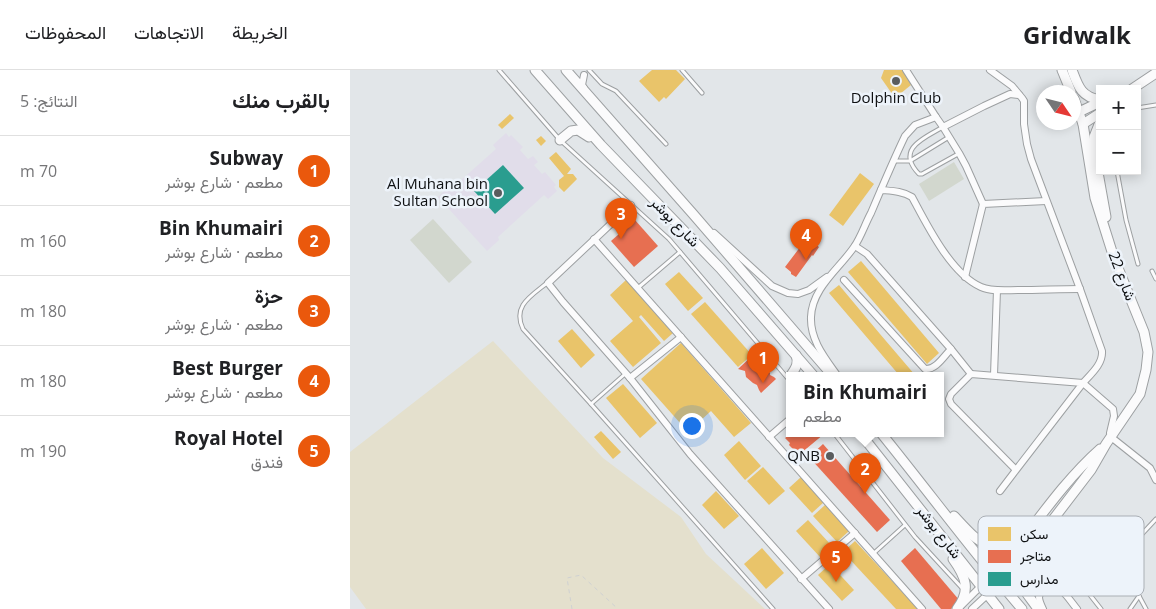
<!DOCTYPE html>
<html lang="ar">
<meta charset="utf-8">
<style>
body{margin:0;font-family:"Open Sans",Vazirmatn,sans-serif;background:#f2f2f2;color:#202124;direction:rtl}
.controls{position:absolute;right:15px;top:15px;display:grid;overflow:hidden;border-radius:0px;box-shadow:0 2px 12px #0003}
.controls button{width:45px;height:45px;display:grid;place-items:center;padding:0;border:0;border-bottom:1px solid #e0e0e0;background:#fff;color:#202124;font:25px sans-serif}
.compass{position:absolute;left:686px;top:15px;width:45px;height:45px;border-radius:50%;background:#fff;box-shadow:0 2px 12px #0003;rotate:125deg}
.you{position:absolute;left:341px;top:355px;width:18px;height:18px;margin:-12px;border:4px solid #fff;border-radius:50%;background:#1a73e8;box-shadow:0 0 0 8px #1a73e833}
.badge{display:grid;place-items:center;width:32px;height:32px;border-radius:50%;background:#ea580c;color:#fff;font-size:16px;font-weight:700}
.pin{position:absolute;translate:-50% -41px;filter:drop-shadow(0 1px 2px #0008)}
.pin::after{content:'';position:absolute;top:26px;width:18px;height:15px;background:inherit;clip-path:polygon(0 0,100% 0,50% 100%)}
.popup{position:absolute;left:436px;top:302px;width:158px;height:65px;box-sizing:border-box;display:grid;place-content:center;border-radius:0px;background:#fff;filter:drop-shadow(0 1px 4px #0005);font-size:16px;white-space:nowrap;color:#757577}
.popup b{font-size:19px;color:#202124}
.popup::after{content:'';position:absolute;left:50%;top:100%;margin-left:-10px;border:10px solid transparent;border-top-color:#fff}
.list{margin:0;padding:0;list-style:none}
h2{display:flex;justify-content:space-between;align-items:center;height:65px;margin:0;padding:0 20px;font-size:21px}
h2 small{font-size:16px;font-weight:400;color:#757577}
.list li{display:grid;grid-template-columns:32px 1fr auto;gap:15px;align-items:center;box-sizing:border-box;height:70px;padding:0 20px;border-top:1px solid #e0e0e0}
.list b{display:block;font-size:19px;white-space:nowrap}
.list p{margin:0;font-size:16px;white-space:nowrap;color:#757577}
.list em{font-size:16px;font-style:normal;color:#757577}
.map{position:relative;flex:none;width:806px;height:539px;overflow:hidden;direction:ltr}
header{display:flex;align-items:center;gap:30px;box-sizing:border-box;height:70px;padding:0 25px;background:#fff;border-bottom:1px solid #e0e0e0}
header strong{font-size:24px}
nav{display:flex;gap:28px;margin-inline-start:auto;font-size:18px}
main{display:flex}
aside{flex:1;background:#fff}
.map>svg:first-child{display:block}
.education{fill:#e1ddea}
.green{fill:#d2d7ce}
.sand{fill:#e4e0cd}
.homes{fill:#e9c46a}
.shops{fill:#e76f51}
.schools{fill:#2a9d8f}
.lines{fill:none;stroke-linecap:round;stroke-linejoin:round}
.lane-casing{stroke:#9da0a2;stroke-width:5}
.street-casing{stroke:#9da0a2;stroke-width:8}
.secondary-casing{stroke:#9da0a2;stroke-width:11}
.path{stroke:#cfd1d2;stroke-width:1;stroke-dasharray:4 4;stroke-linecap:butt}
.lane{stroke:#fbfbfc;stroke-width:3}
.street{stroke:#fbfbfc;stroke-width:6}
.secondary{stroke:#fbfbfc;stroke-width:9}
.poi-dot{fill:#595c5e;stroke:#edf3fa;stroke-width:2}
.labels{text-anchor:middle;stroke-width:5;stroke-linejoin:round;paint-order:stroke}
.poi-label{font-size:15px;fill:#0f1113;stroke:#edf3fa;text-anchor:end}
.street-label{font-size:15px;fill:#0f1113;stroke:#edf3fa}
.key{fill:#edf3fa;stroke:#aaafb5;stroke-width:1}
.key-label{font-size:14px;fill:#0f1113}
</style>
<header>
<strong>Gridwalk</strong>
<nav><a>الخريطة</a><a>الاتجاهات</a><a>المحفوظات</a></nav>
</header>
<main>
<div class="map">
<svg width="806" height="539" viewBox="0 0 806 539">
<rect width="100%" height="100%" fill="#e2e6e9"/>
<path class="education" d="M156,63L159,67L161,65L173,77L170,80L178,89L183,86L188,92L184,95L192,104L195,102L206,115L204,117L207,121L198,129L194,125L148,167L149,170L137,181L88,127L98,117L101,119L146,79L143,75Z"/>
<g class="green">
<path d="M604,92L614,109L579,131L569,114Z"/>
<path d="M83,149L122,192L99,213L60,170Z"/>
</g>
<path class="sand" d="M143,271L253,388L331,447L356,484L415,539H16L0,517V382Z"/>
<g class="homes">
<path d="M302,0H326L335,9L316,29L314,27L309,32L289,11Z"/>
<path d="M534,0H553L561,15L545,28L531,8Z"/>
<path d="M160,44L164,48L152,59L148,55Z"/>
<path d="M191,66L196,71L191,76L186,70Z"/>
<path d="M206,82L221,99L217,104H223L227,109L214,122L209,117V110L214,106L199,88Z"/>
<path d="M510,103L524,114L493,156L479,145Z"/>
<path d="M511,191L589,283L577,294L498,202Z"/>
<path d="M329,202L353,228L338,241L315,214Z"/>
<path d="M276,210L323,263L314,271L291,245L289,247L311,273L283,297L260,271L283,251L260,225Z"/>
<path d="M489,215L530,264L565,305H549L479,223Z"/>
<path d="M355,232L402,285L388,297L341,244Z"/>
<path d="M222,259L245,285L231,298L208,271Z"/>
<path d="M331,273L401,353L384,367L361,341L338,362L291,309Z"/>
<path d="M273,314L307,353L290,368L256,328Z"/>
<path d="M251,361L271,382L263,389L244,367Z"/>
<path d="M389,371L411,396L395,410L374,385Z"/>
<path d="M413,397L435,421L419,435L397,411Z"/>
<path d="M451,407L474,432L462,443L439,418Z"/>
<path d="M366,421L389,446L374,459L352,435Z"/>
<path d="M475,435L499,461L487,472L463,446Z"/>
<path d="M458,450L482,476L470,487L446,461Z"/>
<path d="M505,471L568,539H546L493,482Z"/>
<path d="M412,478L434,503L416,519L394,494Z"/>
<path d="M480,494L504,520L492,531L468,505Z"/>
</g>
<g class="shops">
<path d="M285,150L308,176L284,197L261,171Z"/>
<path d="M457,168L469,177L463,186L462,185L446,207L441,204V202L435,197Z"/>
<path d="M403,285L407,290H408L420,303V305L424,307L426,309L411,323L409,320L407,315L403,313L396,307L395,301L388,299Z"/>
<path d="M441,363H473L474,364L450,384L445,379L444,380L439,375L440,373L435,368Z"/>
<path d="M473,374L540,450L527,462L459,387Z"/>
<path d="M565,478L610,531L601,539H591L551,491Z"/>
</g>
<path class="schools" d="M153,95L174,118L145,144L124,121Z"/>
<g class="lines">
<defs>
<g id="lane">
<path d="M149,0L210,70L319,169L440,311"/>
<path d="M239,0L252,14L266,21L316,74"/>
<path d="M332,0L352,23"/>
<path d="M787,38L806,35"/>
<path d="M593,57C574,68 545,79 569,104H572L608,84"/>
<path d="M544,91H560L599,67"/>
<path d="M767,101L776,150L788,194"/>
<path d="M802,201L806,209"/>
<path d="M197,213C181,226 162,236 173,259L241,334"/>
<path d="M289,217L330,182"/>
<path d="M275,304L241,334L423,539"/>
<path d="M484,363L565,467L612,518"/>
<path d="M709,474L731,495L735,506L740,525L751,539"/>
<path d="M524,483L555,455"/>
<path d="M780,539L789,526"/>
<path d="M796,539L789,526L777,496L776,487L778,479L806,449"/>
</g>
<g id="street">
<path d="M556,0L586,47L593,57L609,83L616,96L633,134"/>
<path d="M640,0L662,16L672,28L674,31V54L677,74L681,89L730,219L752,281C753,294 741,304 733,313L763,339L764,346L760,363"/>
<path d="M234,18L232,15L234,5"/>
<path d="M593,57L634,36L660,24L669,25"/>
<path d="M531,120C542,121 552,121 562,127C577,155 601,204 631,217C642,222 657,220 669,220C689,220 710,219 730,219"/>
<path d="M281,135L198,213L213,232L280,308L340,384L479,539"/>
<path d="M364,163L422,216L438,223L448,224L459,220L477,207"/>
<path d="M244,169L572,539"/>
<path d="M505,176L517,184L601,279L621,304"/>
<path d="M615,207L633,134L696,131"/>
<path d="M494,210L575,299C586,300 594,286 601,279"/>
<path d="M487,305C475,288 460,270 461,247C462,218 489,199 504,177C511,167 515,154 521,143C532,117 543,91 555,66L565,55L586,47"/>
<path d="M644,305L647,220"/>
<path d="M280,308L331,267"/>
<path d="M419,367L440,349"/>
<path d="M761,367L800,398L806,410"/>
<path d="M650,421L666,400L733,313L621,304L601,324L599,329L601,334L666,400"/>
<path d="M451,509L505,463"/>
<path d="M612,535L631,516"/>
<path d="M622,539L637,525"/>
<path d="M693,539C691,535 689,531 689,527C691,516 703,514 711,520C717,525 722,533 727,539"/>
</g>
<g id="secondary">
<path d="M185,0L251,75L370,198L463,305"/>
<path d="M216,0L343,144L482,305"/>
<path d="M712,0L721,22"/>
<path d="M722,0C728,16 731,27 750,30"/>
<path d="M782,19L806,3"/>
<path d="M729,42L750,32"/>
<path d="M750,52L744,67V80L756,147"/>
<path d="M733,54L750,43"/>
<path d="M210,70L221,61L228,60L239,67"/>
<path d="M441,305C446,298 449,293 446,285"/>
<path d="M510,363L649,539"/>
<path d="M531,363C578,421 623,482 672,539"/>
<path d="M604,446C629,473 639,487 673,462"/>
<path d="M603,489C616,507 621,520 607,539"/>
<path d="M671,493C663,511 678,524 688,539"/>
<path d="M631,516C649,499 664,480 679,461C701,432 723,403 750,379"/>
<path d="M637,525L660,504L672,490L741,400L756,374L790,324L796,300L798,282L794,262L764,188L745,128L733,54L724,29"/>
</g>
</defs>
<use href="#lane" class="lane-casing"/>
<use href="#street" class="street-casing"/>
<use href="#secondary" class="secondary-casing"/>
<path class="path" d="M222,539L217,508L231,505L268,539"/>
<use href="#lane" class="lane"/>
<use href="#street" class="street"/>
<use href="#secondary" class="secondary"/>
</g>
<g class="poi-dot">
<circle cx="546" cy="11" r="5"/>
<circle cx="148" cy="123" r="5"/>
<circle cx="480" cy="386" r="5"/>
</g>
<g class="labels">
<g class="poi-label">
<text x="546" y="33" text-anchor="middle">Dolphin Club</text>
<text x="138" y="119">Al Muhana bin<tspan x="138" dy="17">Sultan School</tspan></text>
<text x="470" y="391">QNB</text>
</g>
<g class="street-label">
<text transform="translate(325 152) rotate(46)" y="5">شارع بوشر</text>
<text transform="translate(772 206) rotate(69)" y="5">شارع 22</text>
<text transform="translate(589 462) rotate(52)" y="5">شارع بوشر</text>
</g>
</g>
<rect x="628" y="446" width="166" height="80" rx="8" class="key"/>
<rect x="638" y="457" width="23" height="14" fill="#e9c46a"/>
<rect x="638" y="480" width="23" height="13" fill="#e76f51"/>
<rect x="638" y="502" width="23" height="14" fill="#2a9d8f"/>
<g class="key-label">
<text x="670" y="469">سكن</text>
<text x="670" y="491">متاجر</text>
<text x="670" y="514">مدارس</text>
</g>
</svg>
<div class="controls">
<button>+</button>
<button>−</button>
</div>
<svg class="compass" viewBox="-18 -18 36 36"><path d="M0-13l5 13h-10z" fill="#e53935"/><path d="M0 13l5-13h-10z" fill="#757577"/></svg>
<div class="you"></div>
<div class="pin badge" style="left:413px;top:313px">1</div>
<div class="pin badge" style="left:515px;top:424px">2</div>
<div class="popup"><b>Bin Khumairi</b>مطعم</div>
<div class="pin badge" style="left:271px;top:169px">3</div>
<div class="pin badge" style="left:456px;top:190px">4</div>
<div class="pin badge" style="left:486px;top:512px">5</div>
</div>
<aside>
<h2>بالقرب منك<small>النتائج: 5</small></h2>
<ul class="list">
<li><span class="badge">1</span><div><b>Subway</b><p>مطعم · شارع بوشر</p></div><em>70 m</em></li>
<li><span class="badge">2</span><div><b>Bin Khumairi</b><p>مطعم · شارع بوشر</p></div><em>160 m</em></li>
<li><span class="badge">3</span><div><b>حزة</b><p>مطعم · شارع بوشر</p></div><em>180 m</em></li>
<li><span class="badge">4</span><div><b>Best Burger</b><p>مطعم · شارع بوشر</p></div><em>180 m</em></li>
<li><span class="badge">5</span><div><b>Royal Hotel</b><p>فندق</p></div><em>190 m</em></li>
</ul>
</aside>
</main>
